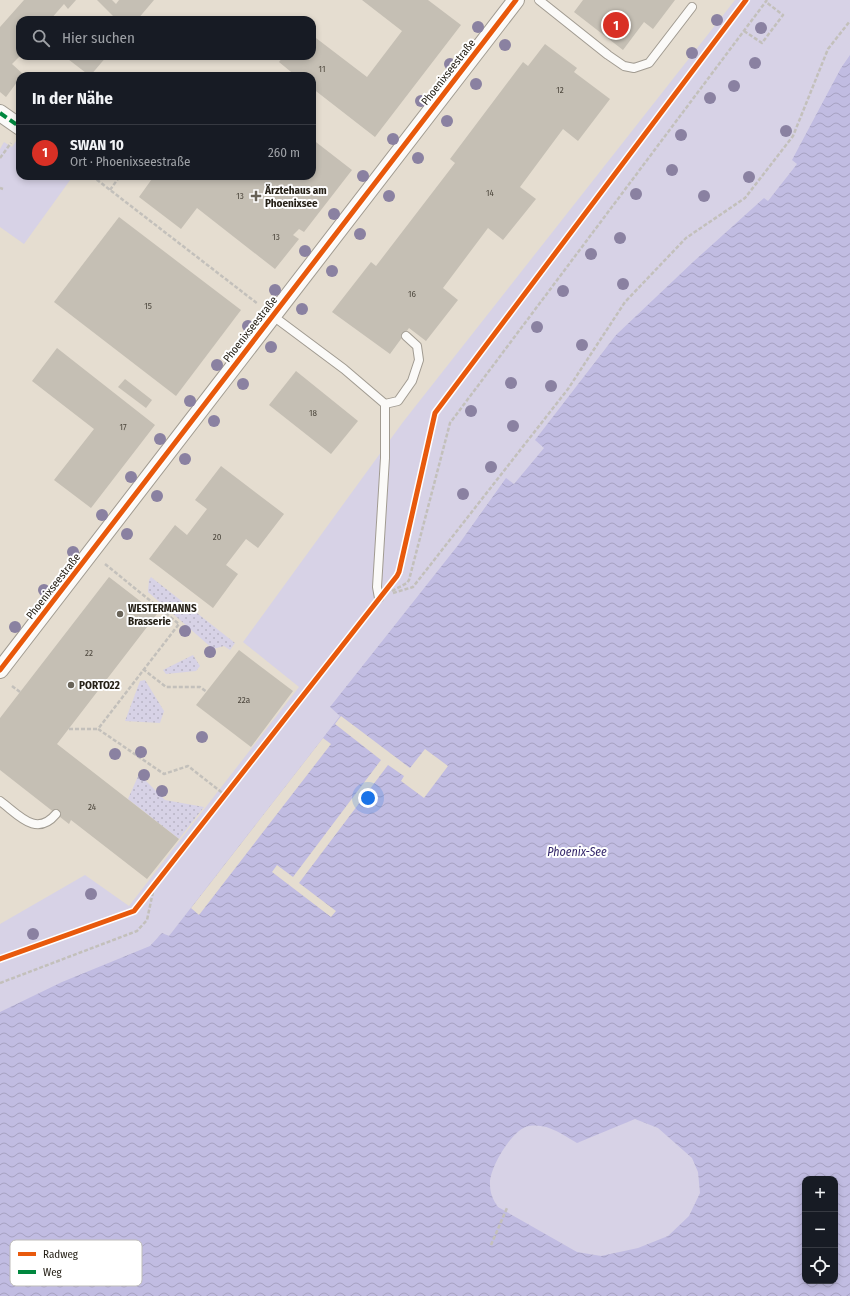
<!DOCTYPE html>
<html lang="de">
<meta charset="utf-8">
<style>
body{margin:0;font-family:"Fira Sans Condensed",sans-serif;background:#20242c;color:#f1f3f6}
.controls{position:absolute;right:12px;bottom:12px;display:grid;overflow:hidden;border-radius:8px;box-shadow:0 2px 6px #0003}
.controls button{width:36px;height:36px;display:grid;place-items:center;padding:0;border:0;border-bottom:1px solid #363941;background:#171b24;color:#f1f3f6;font:20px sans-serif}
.you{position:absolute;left:368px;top:798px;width:14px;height:14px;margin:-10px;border:3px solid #fff;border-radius:50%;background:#1a73e8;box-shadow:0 0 0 6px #1a73e833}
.badge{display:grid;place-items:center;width:26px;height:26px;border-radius:50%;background:#d93025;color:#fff;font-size:13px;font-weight:700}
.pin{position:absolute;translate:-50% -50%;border:2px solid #fff;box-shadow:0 1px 4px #0006}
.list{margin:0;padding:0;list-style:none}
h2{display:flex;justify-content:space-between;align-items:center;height:52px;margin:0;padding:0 16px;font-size:17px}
h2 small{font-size:13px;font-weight:400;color:#9ea1a6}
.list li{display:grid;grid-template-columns:26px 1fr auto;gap:12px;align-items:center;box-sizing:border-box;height:56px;padding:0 16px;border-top:1px solid #363941}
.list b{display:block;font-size:15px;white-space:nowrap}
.list p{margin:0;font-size:13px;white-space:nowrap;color:#9ea1a6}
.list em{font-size:13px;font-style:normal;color:#9ea1a6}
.icon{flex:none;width:22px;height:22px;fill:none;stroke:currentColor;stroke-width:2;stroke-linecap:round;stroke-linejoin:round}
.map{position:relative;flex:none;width:850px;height:1296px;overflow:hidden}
.search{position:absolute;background:#171b24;box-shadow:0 2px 6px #0003;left:16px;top:16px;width:300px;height:44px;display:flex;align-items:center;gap:10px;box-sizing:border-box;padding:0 14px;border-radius:12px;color:#9ea1a6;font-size:15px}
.panel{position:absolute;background:#171b24;box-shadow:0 2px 6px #0003;left:16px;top:72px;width:300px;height:108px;border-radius:12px}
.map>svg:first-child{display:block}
.grass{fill:url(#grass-dots)}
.green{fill:#d7d2e6;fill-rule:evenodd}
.water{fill:url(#water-waves);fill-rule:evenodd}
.pier{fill:#e5ddd0}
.building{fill:#c5bfb4}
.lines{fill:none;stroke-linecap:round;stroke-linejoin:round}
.lane-casing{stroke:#a19b91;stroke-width:10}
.street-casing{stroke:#a19b91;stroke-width:18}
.path{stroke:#c3c0bb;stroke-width:2.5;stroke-dasharray:4 2;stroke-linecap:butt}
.lane{stroke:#fbfaf8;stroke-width:8}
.street{stroke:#fbfaf8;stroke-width:16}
.quiet{stroke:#00873e;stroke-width:4;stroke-dasharray:8 4;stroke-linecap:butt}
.cycleway-casing{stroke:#fff;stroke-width:8}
.cycleway{stroke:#e8590c;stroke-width:5}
.tree{fill:#8a81a1}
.poi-dot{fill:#696358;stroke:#fff;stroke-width:1.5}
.labels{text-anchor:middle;stroke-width:4;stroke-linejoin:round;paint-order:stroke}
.number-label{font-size:9px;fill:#4e483e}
.street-label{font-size:11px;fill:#262117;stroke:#fff}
.poi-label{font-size:11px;font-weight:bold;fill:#262117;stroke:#fff;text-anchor:start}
.water-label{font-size:12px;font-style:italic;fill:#33266a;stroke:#fff}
.key{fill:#fff;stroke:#bebcb9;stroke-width:1}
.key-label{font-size:11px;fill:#262117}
</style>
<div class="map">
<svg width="850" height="1296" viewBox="0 0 850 1296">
<defs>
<pattern id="grass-dots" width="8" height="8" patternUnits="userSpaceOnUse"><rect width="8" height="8" fill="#d7d2e6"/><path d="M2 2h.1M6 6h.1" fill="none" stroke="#b8b4c5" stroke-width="1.8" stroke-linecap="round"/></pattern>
<pattern id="water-waves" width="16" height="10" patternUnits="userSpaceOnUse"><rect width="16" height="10" fill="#c1bce2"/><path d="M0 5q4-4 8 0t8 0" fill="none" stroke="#a6a1c1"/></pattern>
</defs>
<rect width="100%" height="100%" fill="#e5ddd0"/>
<g class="grass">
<path d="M151,577L235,643L230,650L224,646L213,649L148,592L149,580Z"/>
<path d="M193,655L200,666L196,671L166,674L163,670Z"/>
<path d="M145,680L164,711L160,723L125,721L140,681Z"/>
<path d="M139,774L165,800L204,807L179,839L128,799Z"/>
</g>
<g class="green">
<path d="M735,0H850V1296H0V924L85,875L129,906L299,687L243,642L403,422ZM805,1179H835V1281H805Z"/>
<path d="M19,137L20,176H73L24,244L0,227V149L4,142L12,147Z"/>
</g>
<path class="water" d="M850,55V1296H0V1012L62,982L150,946L162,933L169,936L340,716L330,707L459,544L506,478L514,484L544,448L535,440L616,335L693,262L764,198L768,201L797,164L792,160L841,68ZM635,1119L658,1128L692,1158L698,1172L700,1193L689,1216L668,1236L638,1248L601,1256L577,1252L498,1207C493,1200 490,1193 490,1184C489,1168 513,1128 529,1126C547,1123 562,1134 577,1143ZM805,1179H835V1281H805Z"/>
<g class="pier">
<path d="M341,716L410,768L425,749L448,766L424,798L401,781L404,776L388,765L299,883L336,911L331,917L272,872L277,865L293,877L381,760L335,724Z"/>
<path d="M323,738L331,744L199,915L191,908Z"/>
</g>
<g class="building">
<path d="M24,0H76L68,9L64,4L50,20H20V56L12,64L23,74L6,97L0,92V27Z"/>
<path d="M97,0H112L116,4L119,0H154L137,20H117Z"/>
<path d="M362,0H428L461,25L375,137L312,88V76H296L279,62L284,56H312V35L367,77L402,31Z"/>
<path d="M583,0H675L653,29L644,22L623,50L574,12Z"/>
<path d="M545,44L577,68L574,72L610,99L578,141L563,129L520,187L536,199L503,240L488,228L443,288L458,300L426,341L409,328L390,354L332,312L371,262L376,266L455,163L450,159L523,62L528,66Z"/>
<path d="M64,56H107L90,76Z"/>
<path d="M312,139L352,170L304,232L299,229L293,235L299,239L275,269L197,208L181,229L139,197L154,176H312Z"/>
<path d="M119,217L241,310L176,396L54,302Z"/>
<path d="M57,348L155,425L91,508L54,480L94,429L32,381Z"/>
<path d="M296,371L358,421L331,454L269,405Z"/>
<path d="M125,379L152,400L146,408L118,387Z"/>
<path d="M221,466L284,514L258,548L246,539L226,565L238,574L213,608L149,559L175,525L187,535L207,509L195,500Z"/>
<path d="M109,577L157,614L57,744L179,839L147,879L71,820L69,824L0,770V718Z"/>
<path d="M239,650L293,691L251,747L196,705Z"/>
</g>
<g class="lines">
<defs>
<g id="lane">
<path d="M539,0L608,55L624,66L634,68L649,63L692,7"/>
<path d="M273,316L344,369L385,404V458L377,587L379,598"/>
<path d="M385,404L398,401L412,381L419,360L417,346L406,336"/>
<path d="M0,801C18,814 36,838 56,814"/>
</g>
<g id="street">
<path d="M0,113L20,127"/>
<path d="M0,670L516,0"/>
</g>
</defs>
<use href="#lane" class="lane-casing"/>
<use href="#street" class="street-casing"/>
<g class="path">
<path d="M744,31L762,43L783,15L766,2"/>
<path d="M0,158L11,143"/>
<path d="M92,176L258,304"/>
<path d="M0,188L3,189"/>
<path d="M110,190L120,176"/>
<path d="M105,564L179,624L98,729L164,774L188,766L225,795"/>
<path d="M392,581L397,576"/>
<path d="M392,591L407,583L409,580L450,423L767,0"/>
<path d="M393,593L413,587L568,389L625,302L686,238L745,198L793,136L828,49L850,21"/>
<path d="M143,669L166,687H200L207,692"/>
<path d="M12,686L20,692"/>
<path d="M69,729H98"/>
<path d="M134,911L371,609"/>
<path d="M0,983L137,931L147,920L154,887"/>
<path d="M491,1245L507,1208"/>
</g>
<use href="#lane" class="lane"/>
<use href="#street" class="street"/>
<path class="quiet" d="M0,113L20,127"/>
<defs>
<g id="cycleway">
<path d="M0,670L516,0"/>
<path d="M0,959L134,911L397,576L399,572L435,413L746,0"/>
</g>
</defs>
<use href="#cycleway" class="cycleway-casing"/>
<use href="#cycleway" class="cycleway"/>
</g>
<g class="tree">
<circle cx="717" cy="20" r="6"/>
<circle cx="478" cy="27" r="6"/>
<circle cx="761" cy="28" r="6"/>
<circle cx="505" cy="45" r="6"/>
<circle cx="692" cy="53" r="6"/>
<circle cx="755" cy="63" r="6"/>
<circle cx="450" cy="64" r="6"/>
<circle cx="476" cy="84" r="6"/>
<circle cx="734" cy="86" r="6"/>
<circle cx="710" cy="98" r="6"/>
<circle cx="421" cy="101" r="6"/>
<circle cx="447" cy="121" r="6"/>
<circle cx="786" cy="131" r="6"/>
<circle cx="681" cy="135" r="6"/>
<circle cx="393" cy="139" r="6"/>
<circle cx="418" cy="158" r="6"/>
<circle cx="672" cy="170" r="6"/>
<circle cx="363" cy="176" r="6"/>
<circle cx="749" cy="177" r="6"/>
<circle cx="636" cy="194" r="6"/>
<circle cx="389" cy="196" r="6"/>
<circle cx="704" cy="196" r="6"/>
<circle cx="334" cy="214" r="6"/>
<circle cx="360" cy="234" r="6"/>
<circle cx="620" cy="238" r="6"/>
<circle cx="305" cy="251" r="6"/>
<circle cx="591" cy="254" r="6"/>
<circle cx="332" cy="271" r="6"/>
<circle cx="623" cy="284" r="6"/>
<circle cx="275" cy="290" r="6"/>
<circle cx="563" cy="291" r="6"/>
<circle cx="302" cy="309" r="6"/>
<circle cx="248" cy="326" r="6"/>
<circle cx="537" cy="327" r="6"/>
<circle cx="582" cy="345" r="6"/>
<circle cx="271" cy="347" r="6"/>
<circle cx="217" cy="365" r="6"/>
<circle cx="511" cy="383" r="6"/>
<circle cx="243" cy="384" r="6"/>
<circle cx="551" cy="386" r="6"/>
<circle cx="190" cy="401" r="6"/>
<circle cx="471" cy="411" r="6"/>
<circle cx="214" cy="421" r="6"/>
<circle cx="513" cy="426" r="6"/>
<circle cx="160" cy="439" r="6"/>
<circle cx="185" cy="459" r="6"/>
<circle cx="491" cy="467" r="6"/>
<circle cx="131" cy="477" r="6"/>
<circle cx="463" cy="494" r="6"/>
<circle cx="157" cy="496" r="6"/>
<circle cx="102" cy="515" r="6"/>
<circle cx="127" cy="534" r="6"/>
<circle cx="73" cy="552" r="6"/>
<circle cx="44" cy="590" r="6"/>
<circle cx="15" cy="627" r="6"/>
<circle cx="185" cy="631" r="6"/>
<circle cx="210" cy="652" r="6"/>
<circle cx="202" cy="737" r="6"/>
<circle cx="141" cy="752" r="6"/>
<circle cx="115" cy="754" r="6"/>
<circle cx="144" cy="775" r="6"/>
<circle cx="162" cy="791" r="6"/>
<circle cx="91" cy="894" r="6"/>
<circle cx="33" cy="934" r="6"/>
</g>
<g class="poi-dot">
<path d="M254 190h4v4h4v4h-4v4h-4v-4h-4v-4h4z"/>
<circle cx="120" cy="614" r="4"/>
<circle cx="71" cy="685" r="4"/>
</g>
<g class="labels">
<g class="number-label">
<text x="322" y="72">11</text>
<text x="560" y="93">12</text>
<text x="490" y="196">14</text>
<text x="240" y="199">13</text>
<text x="276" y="240">13</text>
<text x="412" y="297">16</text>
<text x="148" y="309">15</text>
<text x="313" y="416">18</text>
<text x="123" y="430">17</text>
<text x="217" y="540">20</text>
<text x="89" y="656">22</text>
<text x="244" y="703">22a</text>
<text x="92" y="810">24</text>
</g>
<g class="street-label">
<text transform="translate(448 72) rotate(-52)" y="4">Phoenixseestraße</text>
<text transform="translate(250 329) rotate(-52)" y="4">Phoenixseestraße</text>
<text transform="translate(53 586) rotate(-52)" y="4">Phoenixseestraße</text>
</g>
<g class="poi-label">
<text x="265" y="194">Ärztehaus am<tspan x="265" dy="13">Phoenixsee</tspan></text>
<text x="128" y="612">WESTERMANNS<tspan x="128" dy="13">Brasserie</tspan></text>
<text x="79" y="689">PORTO22</text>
</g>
<g class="water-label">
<text x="577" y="856">Phoenix-See</text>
</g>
</g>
<rect x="10" y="1240" width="132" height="46" rx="6" class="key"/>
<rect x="18" y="1252" width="18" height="4" fill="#e8590c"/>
<rect x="18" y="1270" width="18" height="4" fill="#00873e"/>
<g class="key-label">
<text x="43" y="1258">Radweg</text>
<text x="43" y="1276">Weg</text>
</g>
</svg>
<div class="controls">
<button>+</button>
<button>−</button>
<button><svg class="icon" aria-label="locate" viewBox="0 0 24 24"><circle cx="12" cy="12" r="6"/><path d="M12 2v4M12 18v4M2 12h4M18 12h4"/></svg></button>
</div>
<div class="you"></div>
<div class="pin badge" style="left:616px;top:25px">1</div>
<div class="search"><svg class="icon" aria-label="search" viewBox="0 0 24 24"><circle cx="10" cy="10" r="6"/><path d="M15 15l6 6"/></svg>Hier suchen</div>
<section class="panel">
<h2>In der Nähe<small></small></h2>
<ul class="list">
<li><span class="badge">1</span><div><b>SWAN 10</b><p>Ort · Phoenixseestraße</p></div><em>260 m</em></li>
</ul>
</section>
</div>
